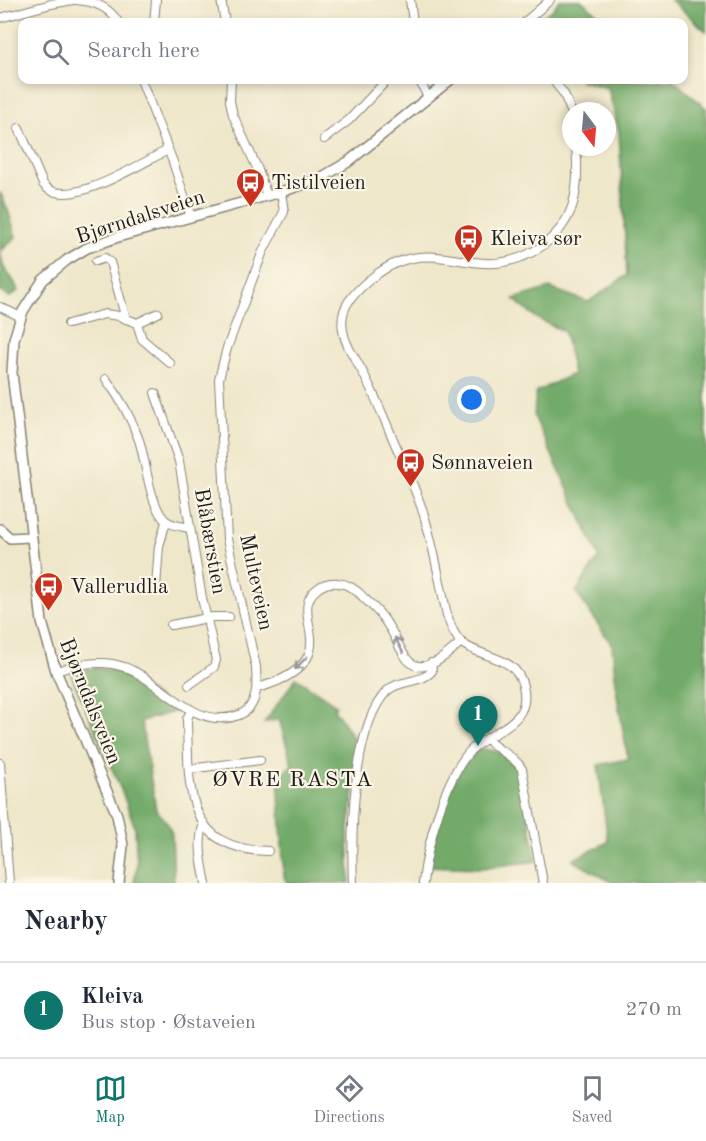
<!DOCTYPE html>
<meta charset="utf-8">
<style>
body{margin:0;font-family:"Old Standard TT",serif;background:#f6f6f7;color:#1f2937}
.compass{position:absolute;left:562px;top:102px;width:54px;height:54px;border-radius:50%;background:#fff;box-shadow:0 3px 9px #0003;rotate:164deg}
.you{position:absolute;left:472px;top:400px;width:21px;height:21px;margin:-15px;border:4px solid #fff;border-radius:50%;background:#1a73e8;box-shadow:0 0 0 9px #1a73e833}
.badge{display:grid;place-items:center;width:39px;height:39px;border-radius:50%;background:#0f766e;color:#fff;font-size:20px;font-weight:700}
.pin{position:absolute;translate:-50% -50px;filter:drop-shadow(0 2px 3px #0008)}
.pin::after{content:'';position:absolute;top:32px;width:21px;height:18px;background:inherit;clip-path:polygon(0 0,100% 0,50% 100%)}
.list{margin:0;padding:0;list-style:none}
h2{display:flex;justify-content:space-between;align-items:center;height:78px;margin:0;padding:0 24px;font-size:26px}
h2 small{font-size:20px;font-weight:400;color:#747a83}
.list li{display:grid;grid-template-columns:39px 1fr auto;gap:18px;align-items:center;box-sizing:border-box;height:96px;padding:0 24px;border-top:2px solid #e0e1e3}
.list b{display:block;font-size:22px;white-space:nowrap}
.list p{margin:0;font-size:20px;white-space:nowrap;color:#747a83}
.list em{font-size:20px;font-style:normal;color:#747a83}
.icon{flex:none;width:33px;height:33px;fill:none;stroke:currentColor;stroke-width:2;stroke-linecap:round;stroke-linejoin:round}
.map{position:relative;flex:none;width:706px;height:883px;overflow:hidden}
.search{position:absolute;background:#fff;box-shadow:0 3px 9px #0003;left:18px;right:18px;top:18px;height:66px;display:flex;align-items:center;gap:15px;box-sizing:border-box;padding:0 21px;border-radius:12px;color:#747a83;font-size:22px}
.sheet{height:174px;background:#fff}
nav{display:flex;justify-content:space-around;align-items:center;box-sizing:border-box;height:84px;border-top:2px solid #e0e1e3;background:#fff;font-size:16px;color:#747a83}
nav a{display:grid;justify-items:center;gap:3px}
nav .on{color:#0f766e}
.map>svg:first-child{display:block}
.forest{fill:#72aa69;stroke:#476342;stroke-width:1.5}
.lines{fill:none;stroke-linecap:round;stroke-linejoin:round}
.minor-casing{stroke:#858273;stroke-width:10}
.tertiary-casing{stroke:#858273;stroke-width:12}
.minor{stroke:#fff;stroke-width:8}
.tertiary{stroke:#fff;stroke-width:9}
.oneway{stroke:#999}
.labels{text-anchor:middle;stroke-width:4.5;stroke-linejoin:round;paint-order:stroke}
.poi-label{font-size:21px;fill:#1c1c1c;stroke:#fcf5e5;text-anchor:start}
.street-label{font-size:21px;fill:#1c1c1c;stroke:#fcf5e5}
.neighbourhood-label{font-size:22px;letter-spacing:1.5px;fill:#1c1c1c;stroke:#fcf5e5}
</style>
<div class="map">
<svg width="706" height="883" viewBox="0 0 706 883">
<rect width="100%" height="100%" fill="#fcf5e5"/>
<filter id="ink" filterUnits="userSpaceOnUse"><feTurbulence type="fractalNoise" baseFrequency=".0167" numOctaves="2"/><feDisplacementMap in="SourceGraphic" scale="12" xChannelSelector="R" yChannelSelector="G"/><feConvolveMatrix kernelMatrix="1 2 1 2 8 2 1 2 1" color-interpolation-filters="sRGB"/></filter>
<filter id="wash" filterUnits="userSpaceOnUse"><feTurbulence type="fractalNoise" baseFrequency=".008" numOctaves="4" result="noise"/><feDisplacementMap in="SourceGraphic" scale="24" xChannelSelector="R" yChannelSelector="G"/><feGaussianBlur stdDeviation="1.35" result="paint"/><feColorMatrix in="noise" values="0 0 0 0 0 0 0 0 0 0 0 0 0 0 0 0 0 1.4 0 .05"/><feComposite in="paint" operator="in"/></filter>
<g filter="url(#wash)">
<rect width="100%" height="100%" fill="#eee7ca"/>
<g class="forest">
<path d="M559,0H581L607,22H535L553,9Z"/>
<path d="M671,0H706V31Z"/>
<path d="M579,80H673L706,108V883H613L572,860L608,842L598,765L628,759L617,696L612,645L576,592L599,557L534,416L536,392L573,374L564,331C542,322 531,316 514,299L550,288L588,302L627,275L619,132L608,88Z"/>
<path d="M0,192L8,210L16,237L1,251C2,278 13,271 18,291L10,297L0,291Z"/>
<path d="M96,668L116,670L178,711L141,721L156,810L166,821L172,834L174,883H134L137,865L135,828L123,794L71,675L77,671Z"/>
<path d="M296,678L336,705L334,709L360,748L348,835L350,883H287L284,877L278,776L292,765L279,719L264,723Z"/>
<path d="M478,748L496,751L506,755L519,769L537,861L481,868L428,866C438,826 447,779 478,748Z"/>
</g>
</g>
<g filter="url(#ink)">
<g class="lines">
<defs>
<g id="minor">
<path d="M76,0C94,1 109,7 118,22"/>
<path d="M221,0L225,22"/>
<path d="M410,0L413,22"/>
<path d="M0,18L51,4L73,0"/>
<path d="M154,22L156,0"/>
<path d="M525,22L550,0"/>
<path d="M141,80L173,162L191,217"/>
<path d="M231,80L230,101L233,115L258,170L267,196"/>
<path d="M419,80L428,97"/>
<path d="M553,80L564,94L571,111"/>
<path d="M19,128L43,184C64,214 144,161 168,150"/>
<path d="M324,139L349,120L387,80"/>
<path d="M96,261L105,258L110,262L126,319"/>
<path d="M0,307L21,317"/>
<path d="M137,323L142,339L170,363"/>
<path d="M68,324L105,314L119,316L137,323L158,313"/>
<path d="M106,379C120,398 131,417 139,440C146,461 149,502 164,519C169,525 181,526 189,528"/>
<path d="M155,393L179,461L202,598L216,660L214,667L189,685"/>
<path d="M156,587L159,546L166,522"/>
<path d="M171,625L213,617H229"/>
<path d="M56,671C79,664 102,659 124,667C162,680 194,732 239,715C259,707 257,685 256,667L227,539L219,379L227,348L263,251L284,212L281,192"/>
<path d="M257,688C276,683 301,673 309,654C318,632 295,606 317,589C323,584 331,582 338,583C349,584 358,591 365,599C374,607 383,616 389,627C396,637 399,649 407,659C423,679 449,653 461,642"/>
<path d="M191,710L187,719C189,783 182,850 268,851"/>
<path d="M487,739C498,752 513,754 522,769L543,883"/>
<path d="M0,763L9,883"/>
<path d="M189,769L260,760"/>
<path d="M204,823C197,842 202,864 206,883"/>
<path d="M353,883C351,836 352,727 387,691C399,679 421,684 432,671L431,663"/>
<path d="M423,883C427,845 444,780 470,751C490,730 533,725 523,686C516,655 482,659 462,643C454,636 450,625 447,615C440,584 435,553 426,522C419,496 407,471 396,446C382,414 370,382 351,352C342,336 338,317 349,301C363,282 389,262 412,258C436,253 460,262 484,263C502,264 521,259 536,250C576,225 580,190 576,147"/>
</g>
<g id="tertiary">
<path d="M0,529L10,538L30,537"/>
<path d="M119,883L123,845L117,815L56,671L42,622L12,373L14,339L23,311L43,280L67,260L87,248L118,237L281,192L319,179L348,162L450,80"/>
</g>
</defs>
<use href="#minor" class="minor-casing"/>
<use href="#tertiary" class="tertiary-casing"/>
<use href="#minor" class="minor"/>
<use href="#tertiary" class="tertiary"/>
</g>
<defs><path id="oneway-shaft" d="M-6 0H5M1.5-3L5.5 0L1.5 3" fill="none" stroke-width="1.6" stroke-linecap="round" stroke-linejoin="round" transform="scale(1.5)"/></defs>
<g class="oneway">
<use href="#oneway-shaft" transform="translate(399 645) rotate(-118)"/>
<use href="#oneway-shaft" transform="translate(301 663) rotate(134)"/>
</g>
</g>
<defs>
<symbol id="bus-pin" viewBox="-11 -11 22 30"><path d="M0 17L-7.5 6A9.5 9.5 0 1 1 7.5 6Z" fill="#c8321e" stroke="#fcf5e5"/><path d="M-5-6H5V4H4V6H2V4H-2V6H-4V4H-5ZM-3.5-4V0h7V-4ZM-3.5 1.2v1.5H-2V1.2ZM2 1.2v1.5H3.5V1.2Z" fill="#fff"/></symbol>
</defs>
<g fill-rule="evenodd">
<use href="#bus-pin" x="234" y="166" width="33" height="45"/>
<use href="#bus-pin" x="452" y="222" width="33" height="45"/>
<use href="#bus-pin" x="394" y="446" width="33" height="45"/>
<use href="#bus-pin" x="32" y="570" width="33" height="45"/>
</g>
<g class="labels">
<g class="poi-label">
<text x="271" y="189">Tistilveien</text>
<text x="490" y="245">Kleiva sør</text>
<text x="431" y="469">Sønnaveien</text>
<text x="70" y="593">Vallerudlia</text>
</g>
<g class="street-label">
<text transform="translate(140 216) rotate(-18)" y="7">Bjørndalsveien</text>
<text transform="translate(211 541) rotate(80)" y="7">Blåbærstien</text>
<text transform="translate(257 582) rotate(78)" y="7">Multeveien</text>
<text transform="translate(91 701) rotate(68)" y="7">Bjørndalsveien</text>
</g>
<g class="neighbourhood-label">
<text x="293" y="786">ØVRE RASTA</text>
</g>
</g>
</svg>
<svg class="compass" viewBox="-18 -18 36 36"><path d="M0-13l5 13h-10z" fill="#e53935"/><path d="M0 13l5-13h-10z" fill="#747a83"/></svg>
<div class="you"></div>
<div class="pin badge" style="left:478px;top:746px">1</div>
<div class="search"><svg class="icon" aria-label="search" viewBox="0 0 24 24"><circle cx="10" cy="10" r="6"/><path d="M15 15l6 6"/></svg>Search here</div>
</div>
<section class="sheet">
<h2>Nearby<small></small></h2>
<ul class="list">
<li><span class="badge">1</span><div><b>Kleiva</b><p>Bus stop · Østaveien</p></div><em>270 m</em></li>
</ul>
</section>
<nav>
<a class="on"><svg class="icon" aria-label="map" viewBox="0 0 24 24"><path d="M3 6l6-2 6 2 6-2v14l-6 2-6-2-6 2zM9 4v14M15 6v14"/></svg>Map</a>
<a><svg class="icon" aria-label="directions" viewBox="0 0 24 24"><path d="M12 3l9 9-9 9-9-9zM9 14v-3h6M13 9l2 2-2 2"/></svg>Directions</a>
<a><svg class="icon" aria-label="saved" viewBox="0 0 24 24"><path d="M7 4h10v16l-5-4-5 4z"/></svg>Saved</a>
</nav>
